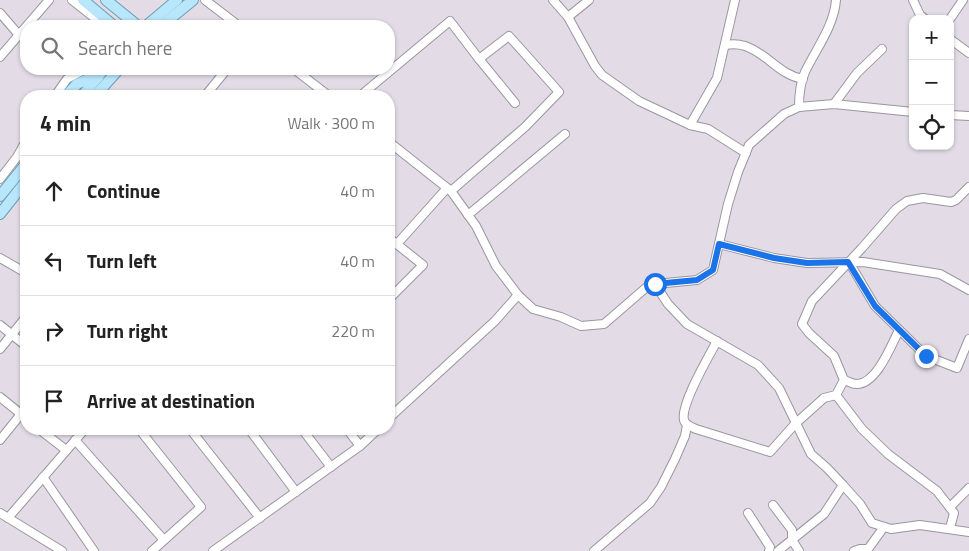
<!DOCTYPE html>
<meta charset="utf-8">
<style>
body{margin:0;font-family:"Titillium Web",sans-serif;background:#f2f2f2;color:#222}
.controls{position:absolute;right:15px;top:15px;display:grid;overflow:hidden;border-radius:10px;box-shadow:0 1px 4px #0004}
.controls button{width:45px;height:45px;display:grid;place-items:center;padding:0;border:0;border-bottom:1px solid #e0e0e0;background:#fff;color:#222;font:25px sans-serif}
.stop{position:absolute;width:15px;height:15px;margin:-11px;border:4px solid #1a73e8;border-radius:50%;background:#fff}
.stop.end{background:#1a73e8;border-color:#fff;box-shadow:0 1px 5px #0008}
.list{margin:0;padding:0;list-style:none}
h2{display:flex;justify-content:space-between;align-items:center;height:65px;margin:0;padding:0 20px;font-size:21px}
h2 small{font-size:16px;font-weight:400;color:#767676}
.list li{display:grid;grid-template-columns:32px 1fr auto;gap:15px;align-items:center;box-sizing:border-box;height:70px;padding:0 20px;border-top:1px solid #e0e0e0}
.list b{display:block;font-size:19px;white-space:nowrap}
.list em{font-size:16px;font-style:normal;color:#767676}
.icon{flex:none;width:28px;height:28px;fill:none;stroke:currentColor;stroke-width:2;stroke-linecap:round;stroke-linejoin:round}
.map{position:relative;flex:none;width:969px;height:551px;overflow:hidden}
.search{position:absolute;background:#fff;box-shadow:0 1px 4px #0004;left:20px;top:20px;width:375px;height:55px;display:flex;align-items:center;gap:12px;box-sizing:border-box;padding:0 18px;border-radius:20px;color:#767676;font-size:19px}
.panel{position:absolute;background:#fff;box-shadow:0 1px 4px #0004;left:20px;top:90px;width:375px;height:345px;border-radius:20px}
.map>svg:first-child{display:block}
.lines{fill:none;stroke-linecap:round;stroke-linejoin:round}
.minor-casing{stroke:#9b959f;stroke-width:10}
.major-casing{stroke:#6d9eb6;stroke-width:12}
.minor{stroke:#fff;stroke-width:8}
.major{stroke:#b8e6fb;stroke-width:10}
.route{stroke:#1a73e8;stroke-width:6}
</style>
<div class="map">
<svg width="969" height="551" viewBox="0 0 969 551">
<rect width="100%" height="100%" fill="#e3dce7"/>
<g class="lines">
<defs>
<g id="minor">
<path d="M72,0L105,26"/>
<path d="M205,0L239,26"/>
<path d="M553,0L568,17L595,66L602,75L639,101L690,125"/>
<path d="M735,0L717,78L690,125L708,129L746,153"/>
<path d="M913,0L920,15L925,19"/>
<path d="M0,13L19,35"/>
<path d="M568,17L589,0"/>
<path d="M950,19L963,0"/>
<path d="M950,39L969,53"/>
<path d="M725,45C731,44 739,44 745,46C767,53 779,75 803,79"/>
<path d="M0,57L49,0"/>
<path d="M479,59L515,103"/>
<path d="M294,69L329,96"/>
<path d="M55,96L67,79L86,69"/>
<path d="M205,96L227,69"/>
<path d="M360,96L450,21L479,59L509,36L559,92L525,127L451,191"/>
<path d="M834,104L857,73L882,49"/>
<path d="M799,107C799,95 800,83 805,72C816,49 834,26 836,0"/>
<path d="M950,115L969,116"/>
<path d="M389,142L451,191L476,226L496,266L518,295L533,309L561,317L581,326L604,324L648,286L655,284L668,304L687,324L758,365L779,388L811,454L827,468L843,485L860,504L872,523L891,529L920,525L969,532"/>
<path d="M0,179L17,157L26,141"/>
<path d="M468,215L565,134"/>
<path d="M389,238L423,265L389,299"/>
<path d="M397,244L447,188"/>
<path d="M719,244L774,258L807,263L863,262L940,274L969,290"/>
<path d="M0,258L26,273"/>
<path d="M849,262L875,306L926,356L957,368L969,339"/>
<path d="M655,284L697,280L713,270L728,204L738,172L749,145L784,114L799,107L834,104L913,112"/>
<path d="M0,325L26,346"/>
<path d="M717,341C709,356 680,405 684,420C685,425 692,427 696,429L770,452L795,424L824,398L836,395L844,380L834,356L809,333L802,324L812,301L862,248L896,209L907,201L923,198L951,202L956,200L969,187"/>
<path d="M0,349L26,317"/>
<path d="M844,380C848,381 852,384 856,384C876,385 891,346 899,330"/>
<path d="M836,395L862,429L888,454L937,491L954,513L950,528"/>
<path d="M0,397L26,418"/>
<path d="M389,418L495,321L518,295"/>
<path d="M39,429L66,450"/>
<path d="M139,429L201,507L152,551"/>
<path d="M190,429L260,518"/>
<path d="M249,429L296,492"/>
<path d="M302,429L331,467"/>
<path d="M347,429L360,446"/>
<path d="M0,440L21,414"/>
<path d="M75,440L164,540"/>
<path d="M43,477L94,551"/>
<path d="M773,505L792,530V540L799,551"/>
<path d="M950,507L969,488"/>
<path d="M0,513L62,551"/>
<path d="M748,513L770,547L769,551"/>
<path d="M8,518L85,429"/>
<path d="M213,551L360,446L378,429"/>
<path d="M594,551L650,503L661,487L675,459L685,436L687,425"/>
<path d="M778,551L824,514L843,485"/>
<path d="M854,551L860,549H868L884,527"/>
</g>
<g id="major">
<path d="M83,0L114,26"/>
<path d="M106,0L138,26"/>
<path d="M146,26L177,0"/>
<path d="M161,26L193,0"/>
<path d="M66,96L77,84L101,73"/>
<path d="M82,96L99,76"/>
<path d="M95,96L119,69"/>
<path d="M0,196L26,164"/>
<path d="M0,214L26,181"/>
</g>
</defs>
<use href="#minor" class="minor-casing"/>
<use href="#major" class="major-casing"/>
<use href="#minor" class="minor"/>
<use href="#major" class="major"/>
</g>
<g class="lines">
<path class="route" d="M655,284L697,280L713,270L719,244L774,258L807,263L848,262L875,306L926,356"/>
</g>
</svg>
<div class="controls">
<button>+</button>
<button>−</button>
<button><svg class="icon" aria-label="locate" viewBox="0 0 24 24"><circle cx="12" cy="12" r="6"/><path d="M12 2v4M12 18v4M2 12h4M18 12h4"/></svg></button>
</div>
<div class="stop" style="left:655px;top:284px"></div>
<div class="stop end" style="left:926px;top:356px"></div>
<div class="search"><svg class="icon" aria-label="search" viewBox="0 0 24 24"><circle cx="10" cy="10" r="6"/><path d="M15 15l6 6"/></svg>Search here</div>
<section class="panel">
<h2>4 min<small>Walk · 300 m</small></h2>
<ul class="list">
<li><svg class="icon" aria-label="ahead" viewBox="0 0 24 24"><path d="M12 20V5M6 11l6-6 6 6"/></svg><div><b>Continue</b></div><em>40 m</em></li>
<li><svg class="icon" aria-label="left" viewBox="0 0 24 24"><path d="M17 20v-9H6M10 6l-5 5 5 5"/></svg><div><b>Turn left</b></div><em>40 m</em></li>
<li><svg class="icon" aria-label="right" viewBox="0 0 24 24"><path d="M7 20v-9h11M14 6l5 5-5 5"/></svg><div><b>Turn right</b></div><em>220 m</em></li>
<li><svg class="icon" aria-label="arrive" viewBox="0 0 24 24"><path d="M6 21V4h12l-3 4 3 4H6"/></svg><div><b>Arrive at destination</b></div></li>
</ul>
</section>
</div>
